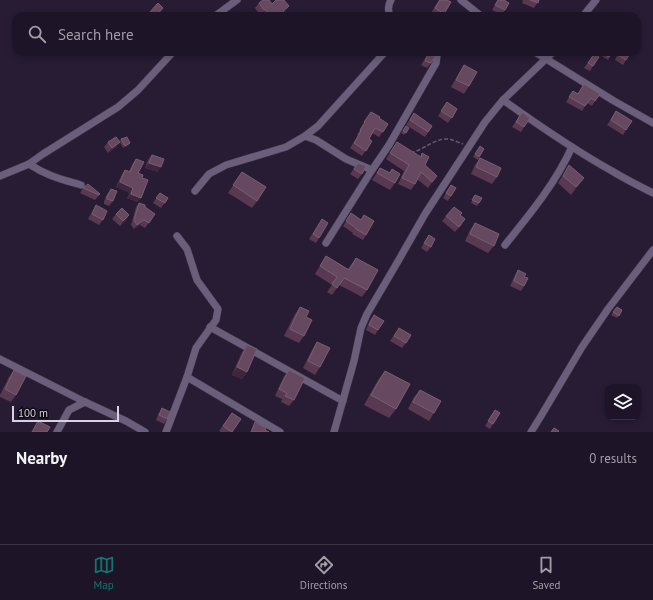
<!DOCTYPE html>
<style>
body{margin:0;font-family:"PT Sans",sans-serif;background:#251e2f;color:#f1f3f6}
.controls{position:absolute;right:12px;bottom:12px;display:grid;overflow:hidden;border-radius:8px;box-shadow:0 2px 6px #0003}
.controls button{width:36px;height:36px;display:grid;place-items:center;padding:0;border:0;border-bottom:1px solid #3b3444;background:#1d1527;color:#f1f3f6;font:20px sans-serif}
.scale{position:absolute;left:12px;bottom:10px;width:107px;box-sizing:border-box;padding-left:4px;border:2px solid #d8d1e2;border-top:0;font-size:11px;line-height:14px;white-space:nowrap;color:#d8d1e2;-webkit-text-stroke:3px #0e0913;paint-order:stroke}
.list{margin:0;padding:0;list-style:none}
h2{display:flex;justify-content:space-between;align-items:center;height:52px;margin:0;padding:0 16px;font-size:17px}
h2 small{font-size:13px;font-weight:400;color:#a09fa7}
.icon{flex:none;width:22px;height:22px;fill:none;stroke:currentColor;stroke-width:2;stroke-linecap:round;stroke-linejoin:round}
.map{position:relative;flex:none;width:653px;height:432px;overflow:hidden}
.search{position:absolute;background:#1d1527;box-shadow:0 2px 6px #0003;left:12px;right:12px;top:12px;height:44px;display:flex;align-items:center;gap:10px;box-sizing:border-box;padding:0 14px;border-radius:12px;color:#a09fa7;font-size:15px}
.sheet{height:112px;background:#1d1527}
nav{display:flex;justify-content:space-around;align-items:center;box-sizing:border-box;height:56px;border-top:1px solid #3b3444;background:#1d1527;font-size:11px;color:#a09fa7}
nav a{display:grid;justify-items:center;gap:2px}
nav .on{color:#0f766e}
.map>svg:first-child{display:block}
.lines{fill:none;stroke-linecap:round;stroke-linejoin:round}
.street-casing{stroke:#40374b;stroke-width:8}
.path{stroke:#645a70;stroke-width:1.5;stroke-dasharray:4 2;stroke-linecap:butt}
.street{stroke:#6b5e7b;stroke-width:7}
.wall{fill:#593851}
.shaded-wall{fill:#3f263f}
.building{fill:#664961;stroke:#785e75}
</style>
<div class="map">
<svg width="653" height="432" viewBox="0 0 653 432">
<rect width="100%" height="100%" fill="#271c34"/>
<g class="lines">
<defs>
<g id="street">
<path d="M461,0L481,16"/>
<path d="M215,16L237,0"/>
<path d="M390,16C388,11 388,5 391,0"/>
<path d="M583,16L596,0"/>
<path d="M535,52L614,101L653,123"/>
<path d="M503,100C538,125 574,150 612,171C625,179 639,186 653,193"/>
<path d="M305,136L316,140L346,159L372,170"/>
<path d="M29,164C47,176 61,179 81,185"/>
<path d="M0,176L29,164L43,154L118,107L138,90L173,52"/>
<path d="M195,191L209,174L226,165L286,147L305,136L318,126L385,52"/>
<path d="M326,243L372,170L389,145L436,63L437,56L434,52"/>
<path d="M505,245C530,214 555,184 572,147"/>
<path d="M210,327L343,401"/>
<path d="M0,359L85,402L126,421L145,432"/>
<path d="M187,377L280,432"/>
<path d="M57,432L69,410L85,402"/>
<path d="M166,432L187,377L196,348L216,320L218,309L197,280L187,249L177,236"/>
<path d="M334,432L354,361L361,328L367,314L397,263L425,214L485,122L503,100L553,52"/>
<path d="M531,432L541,416L582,347L608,309L653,250"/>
</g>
</defs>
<use href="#street" class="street-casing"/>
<path class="path" d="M411,153C423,150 435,138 448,139C452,139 459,143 463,144"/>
<use href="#street" class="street"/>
</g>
<g class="wall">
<path d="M439,0L451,2L443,16H436L431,13Z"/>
<path d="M498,0H504L505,10L502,15L492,10Z"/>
<path d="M523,0H539L534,8L522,3Z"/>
<path d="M259,3L272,4L286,11L284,13L282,16H263L261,14L260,15L255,8Z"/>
<path d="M149,13H160L157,16H147Z"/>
<path d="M401,52H408L406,56L401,53Z"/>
<path d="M429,52H434L431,63L427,68L421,65Z"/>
<path d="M602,52H612L608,60L600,55Z"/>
<path d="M619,52H631L623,65L615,60Z"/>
<path d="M594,54L593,66L590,71L584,68Z"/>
<path d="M464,65L469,86L464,94L451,87L459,73Z"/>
<path d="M584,84L595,101L592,106L587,103L582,111L566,102L573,91L578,94Z"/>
<path d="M447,102L457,109L448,123L438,116Z"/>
<path d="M616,111L626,130L623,135L607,125Z"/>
<path d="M371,112L379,118L388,124L379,137L372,133L369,139L372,141L362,156L350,148L358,136L357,135L361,128V127Z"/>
<path d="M522,112L524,127L521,132L512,127Z"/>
<path d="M414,113L432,126L425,137L406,125Z"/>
<path d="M406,126L409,128L404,135L401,133Z"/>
<path d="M121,139L130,143L128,146L123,148L120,142Z"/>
<path d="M108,142H120L116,147L108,153L104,147Z"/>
<path d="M397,142L420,157L422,153L425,165L437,176L428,188L417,179L415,184L411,190L398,184L404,171L386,159Z"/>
<path d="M480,146L484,149L478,160L473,157Z"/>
<path d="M152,155L158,172L145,168L148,160Z"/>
<path d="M480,158L497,177L492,184L471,174L475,165Z"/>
<path d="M136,159L138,173L142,178L141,198L137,202L127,198L130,193L116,187L122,174L125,170L129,171L133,163Z"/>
<path d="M358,163L362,174L358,179L350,174Z"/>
<path d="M569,165L579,185L571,195L558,183Z"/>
<path d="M380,168L390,173L395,183L390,190L372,180Z"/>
<path d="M242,172L257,201L252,208L228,193Z"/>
<path d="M451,185V196L448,201L443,198Z"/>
<path d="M83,188L100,194L95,200L80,193Z"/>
<path d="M111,189L113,201L109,206L104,204V201L107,194Z"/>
<path d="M160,193L168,198L161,208L153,203Z"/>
<path d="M475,195L479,203L477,206L471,203Z"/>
<path d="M139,203L155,214L145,228L140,225L134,229L131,225L136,207Z"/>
<path d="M96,205L103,220L99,225L88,219Z"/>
<path d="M351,213L361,220L364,215L366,235L363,240L352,234L353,233L343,226Z"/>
<path d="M116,214L129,215L126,220L120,226L112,219Z"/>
<path d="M460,215L462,224L455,232L442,221L446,216Z"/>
<path d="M322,219L319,238L316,243L309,239Z"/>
<path d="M475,223L494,246L488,253L465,241L470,230Z"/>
<path d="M429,235L431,247L427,252L421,248Z"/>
<path d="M326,256L348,269L356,258L367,290L362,297L339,285L332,295L327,292L332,285L315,274Z"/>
<path d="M518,270L524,277V286L521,291L510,286L515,275Z"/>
<path d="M300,307L306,317L304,336L299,343L284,336L295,314Z"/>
<path d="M617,307L622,310L617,318L611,315Z"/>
<path d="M374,315L378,330L375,335L366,330L370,320Z"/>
<path d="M399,328L406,343L402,348L390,341Z"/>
<path d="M317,342L320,367L315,375L303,368L312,350Z"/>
<path d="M247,345V372L242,379L232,375L242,352Z"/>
<path d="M14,370L16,395L11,402L0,397V395L9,377Z"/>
<path d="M289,370L294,400L289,406L281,402L282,399L275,396L284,376Z"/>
<path d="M385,371L396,409L389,418L364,405L378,380Z"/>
<path d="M420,390L434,413L429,421L408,409L414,397Z"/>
<path d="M162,408L167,419L164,424L156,420L159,413Z"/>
<path d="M495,410L493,424L490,429L485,426Z"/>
<path d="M232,413L241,419L232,432H221L219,431Z"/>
</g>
<g class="shaded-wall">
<path d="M289,6L286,11L280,16L283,11Z"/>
<path d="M120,142L116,147L108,153L112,148Z"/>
<path d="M130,143L128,146L123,148L125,146Z"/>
<path d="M149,163L161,167L158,172L145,168Z"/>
<path d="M437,176L433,182L428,188L432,182Z"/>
<path d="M584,178L579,185L571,195L576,187Z"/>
<path d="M120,182L133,188L130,193L116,187Z"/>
<path d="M131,194L141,198L137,202L127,198Z"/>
<path d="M129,215L126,220L120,226L123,221Z"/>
<path d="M144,220L140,225L134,229L137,225Z"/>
<path d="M237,367L247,372L242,379L232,375Z"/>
</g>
<g class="building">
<path d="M263,0H269L272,4L276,0H284L289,6L283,11L284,13L281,16H270L265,9L264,10L259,3Z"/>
<path d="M440,0H447L451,2L444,14L435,8Z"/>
<path d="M498,0H504L509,3L505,10L495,5Z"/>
<path d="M530,0H539L538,3Z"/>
<path d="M158,3L163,8L156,16H152L149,13Z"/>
<path d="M429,52H435V56L431,63L425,61Z"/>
<path d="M602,52H612L609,57L602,53Z"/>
<path d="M620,52H631L626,60L618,55Z"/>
<path d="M594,54L599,57L593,66L588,63Z"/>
<path d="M464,65L477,72L469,86L456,80Z"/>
<path d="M584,84L600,94L595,101L591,98L585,106L569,97L573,91L578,94Z"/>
<path d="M447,102L457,109L452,118L441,111Z"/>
<path d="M616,111L632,121L626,130L611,120Z"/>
<path d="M371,112L380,117L379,118L388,124L383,132L375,128L369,139L372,141L366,151L354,143L361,131L360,130L365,123L364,122Z"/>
<path d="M522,112L530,118L524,127L516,122Z"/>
<path d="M414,113L432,126L428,132L410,120Z"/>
<path d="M406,126L409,128L406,133L403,131Z"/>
<path d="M116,137L120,142L112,148L108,142Z"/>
<path d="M127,137L130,143L125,146L121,139Z"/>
<path d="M397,142L421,157L422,153L429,157L425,165L437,176L432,182L421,172L415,184L402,178L409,165L390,153Z"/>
<path d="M480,146L484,149L479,157L475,154Z"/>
<path d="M152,155L164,159L161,167L149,163Z"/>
<path d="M480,158L501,168L497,177L476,167Z"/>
<path d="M136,159L144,162L138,173L143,175L142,178L148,180L141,198L131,194L133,188L120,182L125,170L130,172Z"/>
<path d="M358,163L366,166L362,174L354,169Z"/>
<path d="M569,165L584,178L576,187L563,176Z"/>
<path d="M380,168L390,173L392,169L400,174L395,183L377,173Z"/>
<path d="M242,172L266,187L257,201L233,185Z"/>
<path d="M88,184L100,194L99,195L83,188Z"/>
<path d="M451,185L456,188L451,196L446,193Z"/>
<path d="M111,189L117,191L113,201L107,199V197Z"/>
<path d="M160,193L168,198L165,203L156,198Z"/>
<path d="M475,195L482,198L479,203L472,200Z"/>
<path d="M139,203L145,205V207L155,214L149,223L144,220L137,225L134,220Z"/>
<path d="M96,205L107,211L103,220L92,214Z"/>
<path d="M454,207L462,213L460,215L465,219L459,227L446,216Z"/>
<path d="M122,208L129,215L123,221L116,214Z"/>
<path d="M351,213L361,220L364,215L374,221L366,235L356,229V228L346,221Z"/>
<path d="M322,219L328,223L319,238L313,234Z"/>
<path d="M475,223L499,234L494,246L470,234Z"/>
<path d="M429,235L435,239L431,247L424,243Z"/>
<path d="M326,256L349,270L356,258L378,270L367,290L344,278L337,288L332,284L337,277L320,266Z"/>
<path d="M518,270L526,274L524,277L528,278L524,286L514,281Z"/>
<path d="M300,307L309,311L306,317L312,320L304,336L290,329Z"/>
<path d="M617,307L622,310L619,316L613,312Z"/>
<path d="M374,315L384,321L378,330L369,325Z"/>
<path d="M399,328L411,335L406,343L394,336Z"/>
<path d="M317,342L330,348L320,367L308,361Z"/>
<path d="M247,345L257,349L247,372L237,367Z"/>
<path d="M14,370L26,376L16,395L5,389Z"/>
<path d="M289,370L305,378L294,400L285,396L287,393L279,389Z"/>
<path d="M385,371L410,384L396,409L371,395Z"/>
<path d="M420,390L441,401L434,413L413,402Z"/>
<path d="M162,408L170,412L167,419L159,415Z"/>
<path d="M495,410L500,413L493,424L488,421Z"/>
<path d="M232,413L241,419L232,432L223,426Z"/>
<path d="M38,421L50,427L47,432H32Z"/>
<path d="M255,422L266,428L265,430L269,432H251Z"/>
<path d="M554,428L559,431L558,432H551Z"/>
</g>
</svg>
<div class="controls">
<button><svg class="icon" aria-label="layers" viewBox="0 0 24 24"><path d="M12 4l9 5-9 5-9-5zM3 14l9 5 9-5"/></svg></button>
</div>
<div class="scale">100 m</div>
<div class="search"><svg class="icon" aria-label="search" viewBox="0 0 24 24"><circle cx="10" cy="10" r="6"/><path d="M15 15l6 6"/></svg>Search here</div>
</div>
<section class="sheet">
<h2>Nearby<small>0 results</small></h2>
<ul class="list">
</ul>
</section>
<nav>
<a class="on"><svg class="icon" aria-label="map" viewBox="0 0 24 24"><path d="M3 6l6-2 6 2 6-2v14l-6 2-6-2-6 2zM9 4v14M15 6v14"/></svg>Map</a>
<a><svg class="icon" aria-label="directions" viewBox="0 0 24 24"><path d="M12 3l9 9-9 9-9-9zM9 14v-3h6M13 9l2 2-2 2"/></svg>Directions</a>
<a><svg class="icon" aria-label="saved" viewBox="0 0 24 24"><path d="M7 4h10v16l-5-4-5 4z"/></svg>Saved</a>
</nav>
